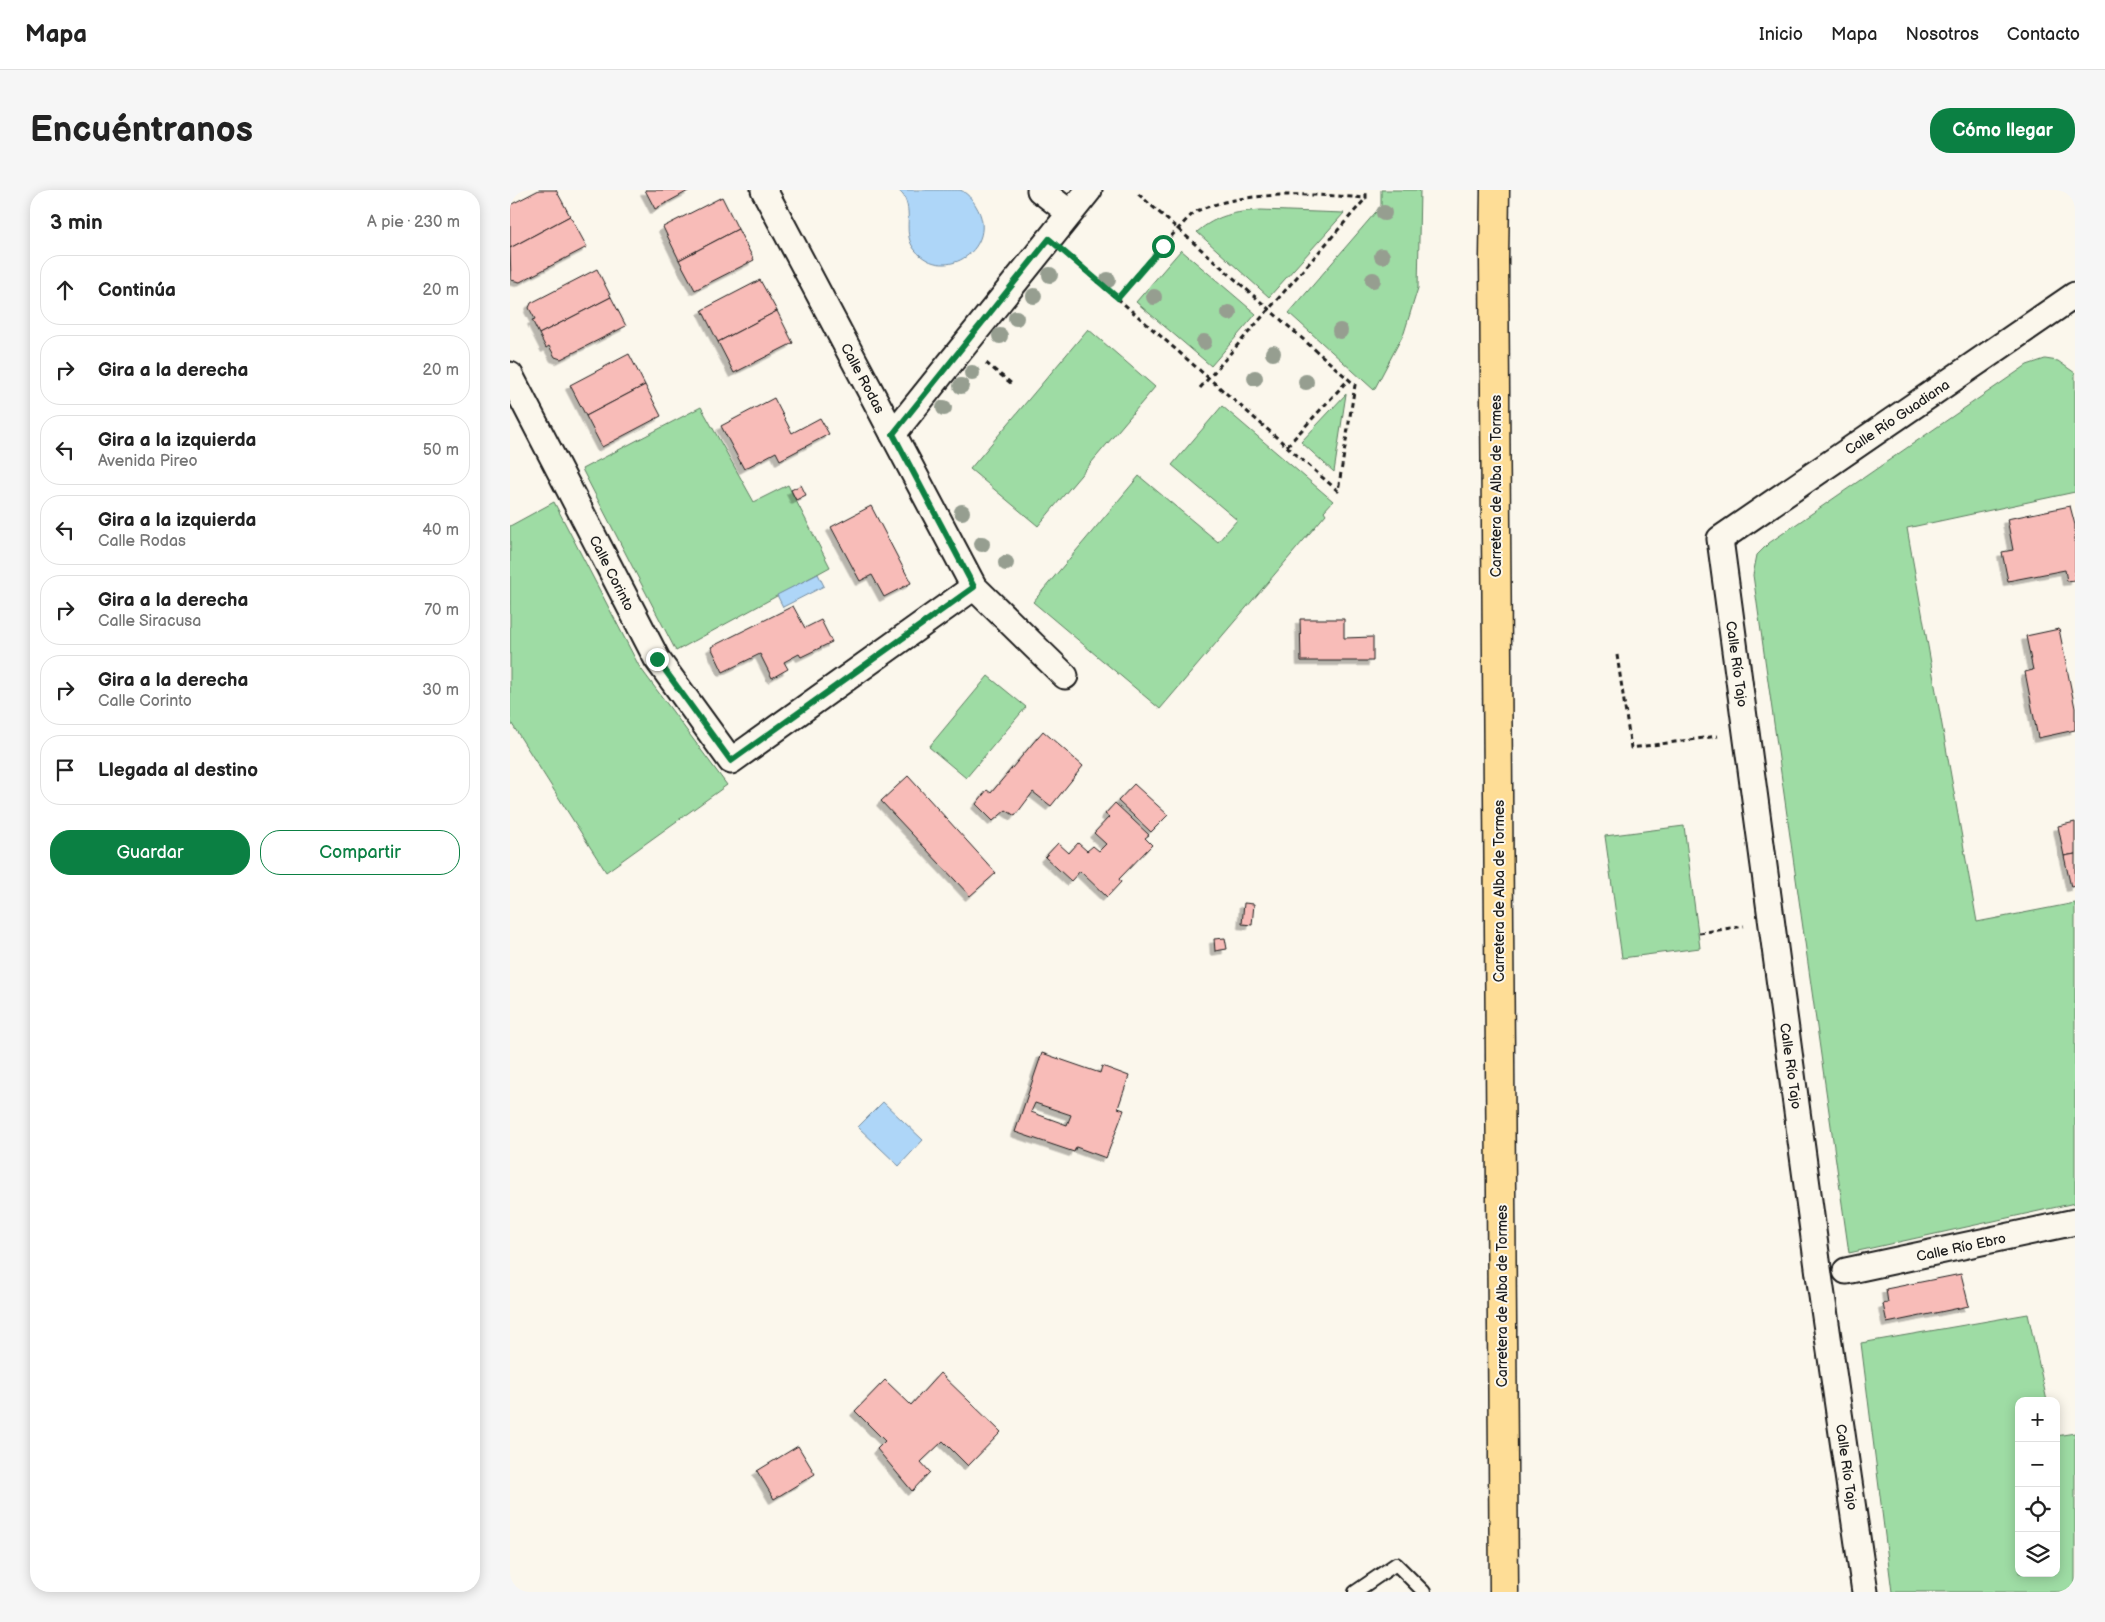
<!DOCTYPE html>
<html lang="es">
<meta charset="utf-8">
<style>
body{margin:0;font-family:"Balsamiq Sans",sans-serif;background:#f6f6f6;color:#222}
.controls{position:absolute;right:15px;bottom:15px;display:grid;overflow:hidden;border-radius:10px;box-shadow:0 2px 12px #0003}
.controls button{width:45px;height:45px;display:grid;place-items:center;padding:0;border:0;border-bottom:1px solid #e0e0e0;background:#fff;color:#222;font:25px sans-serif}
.stop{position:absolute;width:15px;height:15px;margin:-11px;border:4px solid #0b8043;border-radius:50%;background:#fff}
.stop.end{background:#0b8043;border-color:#fff;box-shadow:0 1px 5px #0008}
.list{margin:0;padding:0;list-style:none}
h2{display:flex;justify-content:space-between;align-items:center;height:65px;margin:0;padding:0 20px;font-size:21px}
h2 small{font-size:16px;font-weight:400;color:#767676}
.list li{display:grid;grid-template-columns:32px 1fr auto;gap:15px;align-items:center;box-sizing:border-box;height:70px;margin:0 10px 10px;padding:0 10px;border:1px solid #e0e0e0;border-radius:20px}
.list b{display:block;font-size:19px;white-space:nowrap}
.list p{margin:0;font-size:16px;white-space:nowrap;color:#767676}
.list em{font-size:16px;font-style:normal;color:#767676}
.actions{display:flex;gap:10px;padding:15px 20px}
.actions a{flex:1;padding:11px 0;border:1px solid #0b8043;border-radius:20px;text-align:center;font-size:18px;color:#0b8043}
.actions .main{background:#0b8043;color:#fff}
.icon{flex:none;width:28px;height:28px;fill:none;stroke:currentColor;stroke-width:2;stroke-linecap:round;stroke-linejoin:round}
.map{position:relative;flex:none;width:1565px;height:1402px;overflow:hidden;border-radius:20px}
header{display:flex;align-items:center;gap:30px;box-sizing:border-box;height:70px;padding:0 25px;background:#fff;border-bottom:1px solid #e0e0e0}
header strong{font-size:24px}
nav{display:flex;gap:28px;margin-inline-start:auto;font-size:18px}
.intro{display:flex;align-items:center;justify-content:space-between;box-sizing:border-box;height:120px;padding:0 30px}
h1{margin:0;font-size:35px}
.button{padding:12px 22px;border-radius:20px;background:#0b8043;color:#fff;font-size:18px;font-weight:700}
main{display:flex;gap:30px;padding:0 30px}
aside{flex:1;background:#fff;border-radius:20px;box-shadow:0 2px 12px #0003}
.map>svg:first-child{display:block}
.green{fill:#9edca4;stroke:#5d7c60}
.water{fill:#aed6f8;stroke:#748ca0}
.building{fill:#f8bcb8;stroke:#1c1c1c;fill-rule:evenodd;filter:url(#shadow)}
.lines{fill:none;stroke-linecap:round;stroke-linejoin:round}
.lane-casing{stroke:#1c1c1c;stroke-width:16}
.street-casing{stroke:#1c1c1c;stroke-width:29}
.primary-casing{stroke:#1c1c1c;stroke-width:31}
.path{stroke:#1c1c1c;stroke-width:3;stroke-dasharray:5 4;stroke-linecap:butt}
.lane{stroke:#fbf7ec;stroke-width:12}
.street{stroke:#fbf7ec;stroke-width:25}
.primary{stroke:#fedd96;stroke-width:28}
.tree{fill:#969e90}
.route{stroke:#0b8043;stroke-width:6}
.labels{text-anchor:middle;stroke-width:4;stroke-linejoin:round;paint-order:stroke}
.street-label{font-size:14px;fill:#1c1c1c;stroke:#fbf7ec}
</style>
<header>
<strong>Mapa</strong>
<nav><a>Inicio</a><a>Mapa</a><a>Nosotros</a><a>Contacto</a></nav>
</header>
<div class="intro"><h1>Encuéntranos</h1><a class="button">Cómo llegar</a></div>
<main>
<aside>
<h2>3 min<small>A pie · 230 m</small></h2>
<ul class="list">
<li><svg class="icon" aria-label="ahead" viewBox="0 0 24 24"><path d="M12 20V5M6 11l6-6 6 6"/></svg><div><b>Continúa</b></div><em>20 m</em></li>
<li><svg class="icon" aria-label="right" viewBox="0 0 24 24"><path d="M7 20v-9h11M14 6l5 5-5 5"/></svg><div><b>Gira a la derecha</b></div><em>20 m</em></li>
<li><svg class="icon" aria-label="left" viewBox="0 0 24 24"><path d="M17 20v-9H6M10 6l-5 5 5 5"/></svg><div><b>Gira a la izquierda</b><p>Avenida Pireo</p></div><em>50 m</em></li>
<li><svg class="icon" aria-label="left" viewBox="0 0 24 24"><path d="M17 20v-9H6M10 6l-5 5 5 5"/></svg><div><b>Gira a la izquierda</b><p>Calle Rodas</p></div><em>40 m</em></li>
<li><svg class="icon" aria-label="right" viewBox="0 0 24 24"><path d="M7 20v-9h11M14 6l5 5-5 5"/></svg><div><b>Gira a la derecha</b><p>Calle Siracusa</p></div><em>70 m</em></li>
<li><svg class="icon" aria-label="right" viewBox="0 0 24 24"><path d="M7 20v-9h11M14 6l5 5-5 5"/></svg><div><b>Gira a la derecha</b><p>Calle Corinto</p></div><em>30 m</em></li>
<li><svg class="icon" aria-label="arrive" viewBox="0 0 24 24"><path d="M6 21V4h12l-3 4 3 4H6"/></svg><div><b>Llegada al destino</b></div></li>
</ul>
<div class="actions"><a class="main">Guardar</a><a>Compartir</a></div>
</aside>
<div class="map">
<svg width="1565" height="1402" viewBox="0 0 1565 1402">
<defs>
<filter id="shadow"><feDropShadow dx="-4.5" dy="4.5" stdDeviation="0" flood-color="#0004"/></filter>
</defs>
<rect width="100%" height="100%" fill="#fbf7ec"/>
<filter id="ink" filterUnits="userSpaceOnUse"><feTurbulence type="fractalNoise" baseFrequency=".02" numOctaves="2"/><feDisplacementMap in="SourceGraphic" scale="10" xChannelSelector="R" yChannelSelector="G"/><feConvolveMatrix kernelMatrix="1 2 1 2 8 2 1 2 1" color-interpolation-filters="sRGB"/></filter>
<g filter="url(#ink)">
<g class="green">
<path d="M871,0H910L908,98L894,143L864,200L779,123L871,16Z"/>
<path d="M751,20L834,23L759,107L687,42C707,25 725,22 751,20Z"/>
<path d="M671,60L746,124L701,176L626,112Z"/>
<path d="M578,139L645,197L528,336L460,279Z"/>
<path d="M1535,169L1548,171L1565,183V302L1397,338L1467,732L1565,713V1013L1339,1063L1243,385L1247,365L1259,353L1517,175Z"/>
<path d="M836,204L824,282L791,252Z"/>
<path d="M712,216L823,311L814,321L816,324L650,519L523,412L629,286L708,352L727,330L662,275Z"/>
<path d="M191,217L244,312L278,295L320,377L166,461L72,279Z"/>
<path d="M44,312L129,476L217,595L96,682L0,531V336Z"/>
<path d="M478,486L516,517L456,588L419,557Z"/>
<path d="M1174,636L1190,758L1112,768L1095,646Z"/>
<path d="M1518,1124L1537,1211H1509V1383H1546V1246L1565,1243V1402H1382L1351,1153Z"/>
</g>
<g class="water">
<path d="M388,0C402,0 439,0 450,0C456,2 463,10 466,16C491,56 435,96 405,60C392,44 403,26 395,9C394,5 391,3 388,0Z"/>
<path d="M308,384L314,396L273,417L267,405Z"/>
<path d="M373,912L413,950L389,976L348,937Z"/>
</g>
<g class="building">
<path d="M29,0H46L60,26L0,58V15Z"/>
<path d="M135,0H180L145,19Z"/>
<path d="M212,7L228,39L169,70L153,37Z"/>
<path d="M60,26L77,57L10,92L1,90L0,58Z"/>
<path d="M228,39L244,70L185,100L169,70Z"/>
<path d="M87,79L101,107L29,144L22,130L25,129L19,118L21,113Z"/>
<path d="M250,90L267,121L208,152L192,120Z"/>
<path d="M101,107L116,136L51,169L45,167L39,156L36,158L29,144Z"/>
<path d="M267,121L283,153L224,183L208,152Z"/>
<path d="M119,164L135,195L76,226L60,195Z"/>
<path d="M135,195L151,226L92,257L76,226Z"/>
<path d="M264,208L282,243L310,228L319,244L270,270L266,262L234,279L211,236Z"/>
<path d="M291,295L296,305L286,310L281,300Z"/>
<path d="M361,316L401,393L374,407L362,385L350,391L321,337Z"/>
<path d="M1560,316L1565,335V390L1557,391L1555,380L1498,391L1492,362L1503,360L1497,329Z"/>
<path d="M283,416L295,438L311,430L322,452L291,467L289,464L274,472L278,479L262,488L250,464L213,482L201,457Z"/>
<path d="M790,429H834V448L863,447V471H791Z"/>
<path d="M1549,439L1565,518V540L1528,548L1515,482L1523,480L1516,446Z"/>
<path d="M533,541L573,576L541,616L523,602L505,626L496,620L483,631L466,614L477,600L481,603Z"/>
<path d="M398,586L486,683L460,706L371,611Z"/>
<path d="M624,594L658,625L641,642L608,611Z"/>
<path d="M605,613L639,645L635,648L642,655L609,689L611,692L597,707L570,681L561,691L535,667L548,653L559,663L568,653L577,661L583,656L589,661L596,654L584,643L599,627L595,624Z"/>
<path d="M1565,632V664L1554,666L1548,636Z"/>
<path d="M1565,664V696L1561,697L1554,666Z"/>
<path d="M734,713L744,714L742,735L732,734Z"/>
<path d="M715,748L717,759L705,761L704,749Z"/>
<path d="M532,863L590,883L592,876L619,886L608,918L614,920L596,968L566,957L564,962L505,942ZM525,913L561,925L557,935L521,922Z"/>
<path d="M1451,1084L1459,1116L1377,1133L1373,1114L1378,1113L1376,1099Z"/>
<path d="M430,1183L491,1242L458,1276L433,1251L411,1272L420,1282L402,1301L367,1259L375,1251L345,1221L375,1190L401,1215Z"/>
<path d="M288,1256L305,1284L264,1309L247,1281Z"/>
</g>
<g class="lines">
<defs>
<path id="lane" d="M845,1402L886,1374L914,1402"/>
<g id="street">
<path d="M254,0L464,397L555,486"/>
<path d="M530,0L560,23"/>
<path d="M0,185L147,469L221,571L464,397"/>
<path d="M383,244L579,0"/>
<path d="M1336,1081L1565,1032"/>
<path d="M1355,1402L1309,1085L1210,349L1565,105"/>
</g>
<path id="primary" d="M985,0L984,69L994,1402"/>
</defs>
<use href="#lane" class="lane-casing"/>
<use href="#street" class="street-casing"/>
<use href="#primary" class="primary-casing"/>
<g class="path">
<path d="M560,67L828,301L845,195L626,2"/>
<path d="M608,108C628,85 647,61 668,39C674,33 680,25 687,21C735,0 804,4 856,8"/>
<path d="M476,173L502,194"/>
<path d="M690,198L856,8V0"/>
<path d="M777,256L838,190"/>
<path d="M1107,465L1121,558L1208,546"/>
<path d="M1189,743L1234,736"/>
</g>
<use href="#lane" class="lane"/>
<use href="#street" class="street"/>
<use href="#primary" class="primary"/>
</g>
<g class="tree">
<circle cx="874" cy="23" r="8"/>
<circle cx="872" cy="66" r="8"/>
<circle cx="540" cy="85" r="8"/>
<circle cx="598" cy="90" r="8"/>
<circle cx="863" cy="90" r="8"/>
<circle cx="524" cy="106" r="8"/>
<circle cx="644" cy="107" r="8"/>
<circle cx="719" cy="123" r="8"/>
<circle cx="506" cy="128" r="8"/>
<circle cx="830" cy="141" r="8"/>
<circle cx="490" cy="146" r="8"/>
<circle cx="694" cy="152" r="8"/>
<circle cx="763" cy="163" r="8"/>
<circle cx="462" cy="183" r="8"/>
<circle cx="745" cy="188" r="8"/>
<circle cx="796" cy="192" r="8"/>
<circle cx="451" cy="196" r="8"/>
<circle cx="434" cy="218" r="8"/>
<circle cx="452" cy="322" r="8"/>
<circle cx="472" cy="354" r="8"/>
<circle cx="496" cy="373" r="8"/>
</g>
</g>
<g class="lines" filter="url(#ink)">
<path class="route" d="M147,469L221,571L464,397L383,244L539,49L608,108L653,56"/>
</g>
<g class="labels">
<g class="street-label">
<text transform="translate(353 188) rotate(62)" y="5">Calle Rodas</text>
<text transform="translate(1387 227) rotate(-34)" y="5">Calle Río Guadiana</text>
<text transform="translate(986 296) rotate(-90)" y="5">Carretera de Alba de Tormes</text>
<text transform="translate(102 383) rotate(63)" y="5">Calle Corinto</text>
<text transform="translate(1227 474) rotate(82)" y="5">Calle Río Tajo</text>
<text transform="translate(989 701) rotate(-90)" y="5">Carretera de Alba de Tormes</text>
<text transform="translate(1281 876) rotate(82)" y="5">Calle Río Tajo</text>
<text transform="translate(1451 1057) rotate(-12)" y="5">Calle Río Ebro</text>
<text transform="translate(992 1106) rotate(-90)" y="5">Carretera de Alba de Tormes</text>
<text transform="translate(1337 1277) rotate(82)" y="5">Calle Río Tajo</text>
</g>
</g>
</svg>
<div class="controls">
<button>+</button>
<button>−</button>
<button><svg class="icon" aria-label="locate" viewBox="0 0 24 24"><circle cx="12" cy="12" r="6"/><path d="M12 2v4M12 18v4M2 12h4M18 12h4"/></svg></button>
<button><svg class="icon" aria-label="layers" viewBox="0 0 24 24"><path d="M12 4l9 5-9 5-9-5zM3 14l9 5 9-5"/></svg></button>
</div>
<div class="stop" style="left:653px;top:56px"></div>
<div class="stop end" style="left:147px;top:469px"></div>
</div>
</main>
